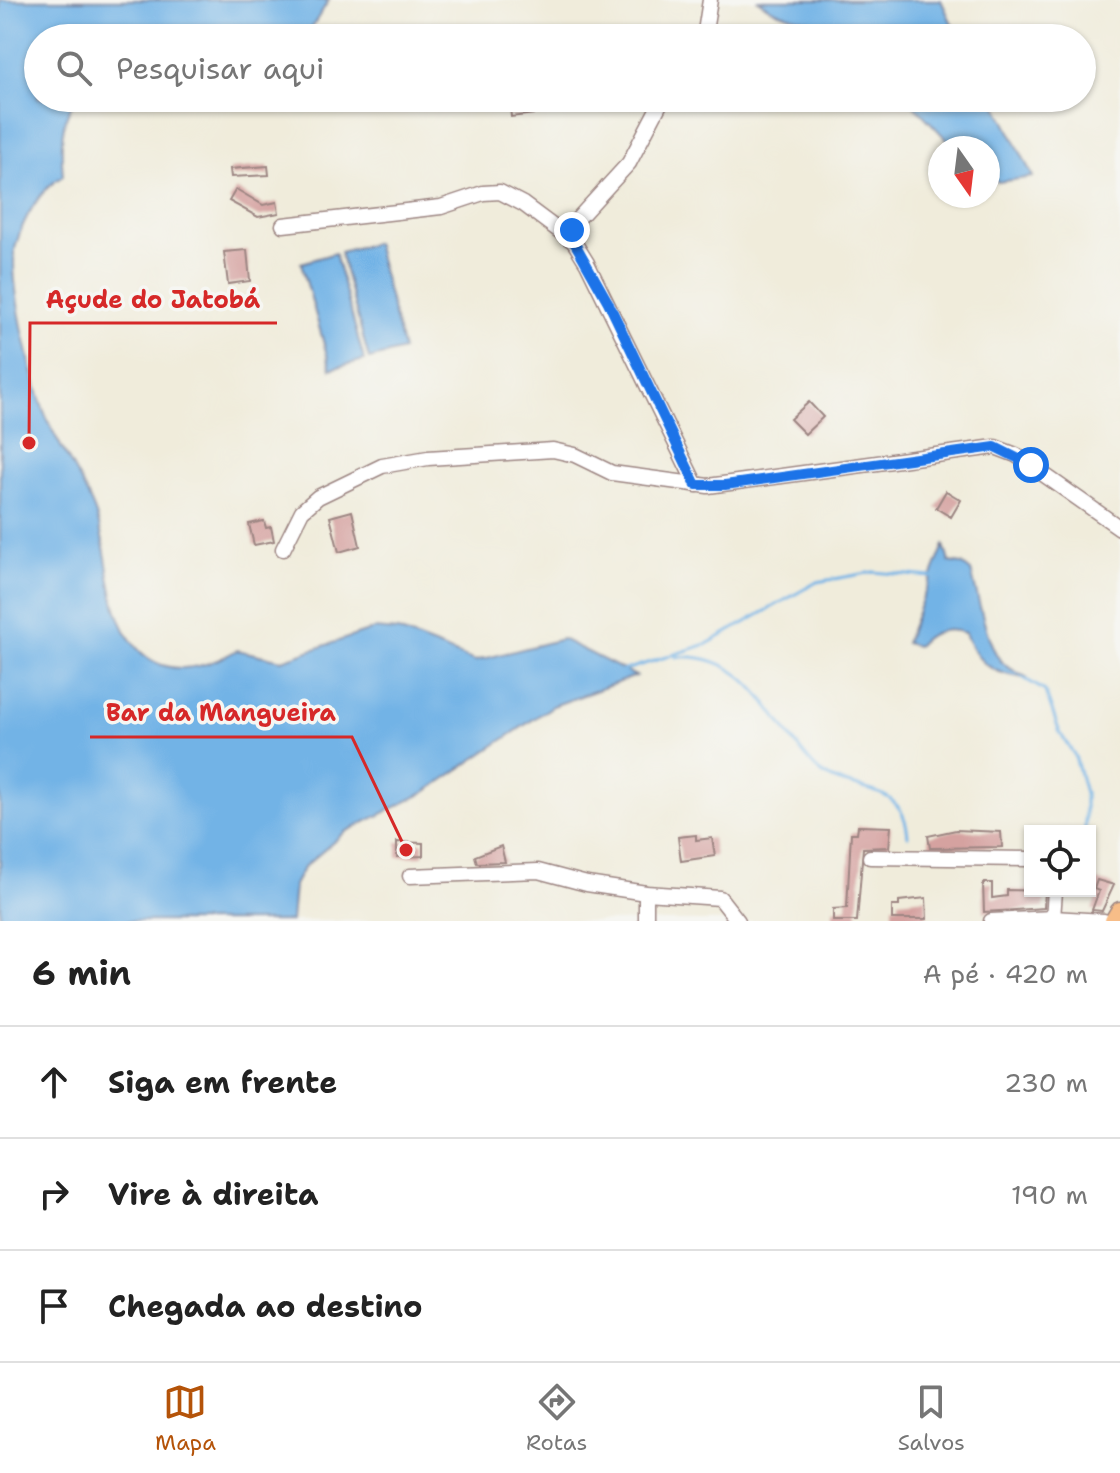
<!DOCTYPE html>
<html lang="pt">
<meta charset="utf-8">
<style>
body{margin:0;font-family:"Shantell Sans",sans-serif;background:#f6f6f6;color:#222}
.controls{position:absolute;right:24px;bottom:24px;display:grid;overflow:hidden;border-radius:0px;box-shadow:0 2px 6px #0004}
.controls button{width:72px;height:72px;display:grid;place-items:center;padding:0;border:0;border-bottom:2px solid #e0e0e0;background:#fff;color:#222;font:40px sans-serif}
.compass{position:absolute;left:928px;top:136px;width:72px;height:72px;border-radius:50%;background:#fff;box-shadow:0 2px 6px #0004;rotate:166deg}
.stop{position:absolute;width:24px;height:24px;margin:-18px;border:6px solid #1a73e8;border-radius:50%;background:#fff}
.stop.end{background:#1a73e8;border-color:#fff;box-shadow:0 2px 8px #0008}
.list{margin:0;padding:0;list-style:none}
h2{display:flex;justify-content:space-between;align-items:center;height:104px;margin:0;padding:0 32px;font-size:34px}
h2 small{font-size:26px;font-weight:400;color:#767676}
.list li{display:grid;grid-template-columns:52px 1fr auto;gap:24px;align-items:center;box-sizing:border-box;height:112px;padding:0 32px;border-top:2px solid #e0e0e0}
.list b{display:block;font-size:30px;white-space:nowrap}
.list em{font-size:26px;font-style:normal;color:#767676}
.icon{flex:none;width:44px;height:44px;fill:none;stroke:currentColor;stroke-width:2;stroke-linecap:round;stroke-linejoin:round}
.map{position:relative;flex:none;width:1120px;height:921px;overflow:hidden}
.search{position:absolute;background:#fff;box-shadow:0 2px 6px #0004;left:24px;right:24px;top:24px;height:88px;display:flex;align-items:center;gap:20px;box-sizing:border-box;padding:0 28px;border-radius:44px;color:#767676;font-size:30px}
.sheet{height:440px;background:#fff}
nav{display:flex;justify-content:space-around;align-items:center;box-sizing:border-box;height:112px;border-top:2px solid #e0e0e0;background:#fff;font-size:22px;color:#767676}
nav a{display:grid;justify-items:center;gap:4px}
nav .on{color:#b45309}
.map>svg:first-child{display:block}
.water{fill:#72b3e6;stroke:#5e6988;stroke-width:2}
.lines{fill:none;stroke-linecap:round;stroke-linejoin:round}
.stream{stroke:#72b3e6;stroke-width:3}
.building{fill:#d5a2a0}
.minor-casing{stroke:#9d8683;stroke-width:17}
.major-casing{stroke:#9d8683;stroke-width:21}
.minor{stroke:#fff;stroke-width:14}
.major{stroke:#f7bd88;stroke-width:18}
.route{stroke:#1a73e8;stroke-width:10}
.leader{fill:none;stroke:#d62828;stroke-width:3}
.callout-dot{fill:#d62828;stroke:#f6f6f2;stroke-width:3}
.callout-label{font-size:24px;text-anchor:middle;font-weight:bold;fill:#d62828;stroke:#f6f6f2;stroke-width:7;stroke-linejoin:round;paint-order:stroke}
</style>
<div class="map">
<svg width="1120" height="921" viewBox="0 0 1120 921">
<rect width="100%" height="100%" fill="#f6f6f2"/>
<filter id="ink" filterUnits="userSpaceOnUse"><feTurbulence type="fractalNoise" baseFrequency=".0125" numOctaves="2"/><feDisplacementMap in="SourceGraphic" scale="16" xChannelSelector="R" yChannelSelector="G"/><feConvolveMatrix kernelMatrix="1 2 1 2 8 2 1 2 1" color-interpolation-filters="sRGB"/></filter>
<filter id="wash" filterUnits="userSpaceOnUse"><feTurbulence type="fractalNoise" baseFrequency=".006" numOctaves="4" result="noise"/><feDisplacementMap in="SourceGraphic" scale="32" xChannelSelector="R" yChannelSelector="G"/><feGaussianBlur stdDeviation="1.8" result="paint"/><feColorMatrix in="noise" values="0 0 0 0 0 0 0 0 0 0 0 0 0 0 0 0 0 1.4 0 .05"/><feComposite in="paint" operator="in"/></filter>
<g filter="url(#wash)">
<rect width="100%" height="100%" fill="#f0ecdb"/>
<g class="water">
<path d="M0,0H329L305,38H38V98H77C59,118 61,151 63,176C40,189 23,219 16,245C7,276 34,392 49,423C63,454 85,483 96,515C111,557 106,613 137,648C165,680 206,668 237,650L282,660L374,629L398,631L475,661L562,639L636,676L553,706L424,793L345,832L304,867L294,885L291,921H0Z"/>
<path d="M758,0H941L954,28L972,38H846C823,16 783,22 758,0Z"/>
<path d="M907,98H993L1033,177L998,182L988,175V148H955Z"/>
<path d="M375,243L403,350L369,359L340,252Z"/>
<path d="M335,253L364,360L331,369L301,263Z"/>
<path d="M944,545L949,562L962,564L971,571C977,592 987,646 1001,661C1008,669 1019,673 1028,678C995,675 977,665 965,633C947,627 930,631 917,646L905,643Z"/>
</g>
<g class="lines">
<g class="stream">
<path d="M676,657C753,651 773,726 817,769C847,797 903,776 908,836"/>
<path d="M622,671L707,644L817,582L873,572L932,577"/>
<path d="M1022,677L1045,691L1060,733L1075,756L1085,793V831"/>
</g>
</g>
<g id="blocks">
<g class="building">
<path d="M509,98H533L535,114L511,117Z"/>
<path d="M268,166L269,175L231,177L230,169Z"/>
<path d="M236,189L263,205L277,202L279,213L258,217L229,201Z"/>
<path d="M247,250L250,281L228,284L224,252Z"/>
<path d="M809,402L823,417L805,434L790,419Z"/>
<path d="M946,491L961,500L951,517L936,508Z"/>
<path d="M352,511L360,546L339,552L330,517Z"/>
<path d="M264,521L266,528L271,527L274,541L254,545L249,524Z"/>
<path d="M858,826L891,827L889,847L863,848L857,921H833V909L847,908L851,833H857Z"/>
<path d="M956,830L1001,832L1002,847L930,848L928,836Z"/>
<path d="M696,835V840L712,838L715,856L681,861L678,837Z"/>
<path d="M397,842L423,843V856L397,857Z"/>
<path d="M501,846L505,862L477,863L475,856Z"/>
<path d="M1097,880L1114,885L1102,911L1092,910L1099,891L1094,889Z"/>
<path d="M983,883H992V898L1007,896V890L1045,891L1044,908L984,912Z"/>
<path d="M926,898L927,919H892V906H899V901Z"/>
</g>
</g>
</g>
<g filter="url(#ink)">
<use href="#blocks" fill-opacity="0" stroke="#9d8683" stroke-width="2"/>
<g class="lines">
<defs>
<g id="minor">
<path d="M704,38L710,0"/>
<path d="M283,225L441,207L483,193L500,192L523,204L574,242L587,263L696,485"/>
<path d="M574,242V223L629,163L663,98"/>
<path d="M283,549L302,511L318,497L382,466L428,458L553,450L575,455L612,473L708,486L995,447L1016,455L1120,528"/>
<path d="M870,857L1030,859"/>
<path d="M410,876L538,871L587,884L646,893L720,898L738,921"/>
<path d="M1053,918L1055,891"/>
<path d="M646,921V893"/>
<path d="M991,921L1053,918L1104,921"/>
</g>
<path id="major" d="M1114,921L1120,911"/>
</defs>
<use href="#minor" class="minor-casing"/>
<use href="#major" class="major-casing"/>
<use href="#minor" class="minor"/>
<use href="#major" class="major"/>
</g>
</g>
<g class="lines" filter="url(#ink)">
<path class="route" d="M572,230L574,242L608,302L696,485H725L995,447L1031,465"/>
</g>
<path class="leader" d="M29 443L30 323H277M406 850L352 737H90"/>
<g class="callout-dot">
<circle cx="29" cy="443" r="8"/>
<circle cx="406" cy="850" r="8"/>
</g>
<g class="callout-label">
<text x="153" y="308">Açude do Jatobá</text>
<text x="221" y="721">Bar da Mangueira</text>
</g>
</svg>
<div class="controls">
<button><svg class="icon" aria-label="locate" viewBox="0 0 24 24"><circle cx="12" cy="12" r="6"/><path d="M12 2v4M12 18v4M2 12h4M18 12h4"/></svg></button>
</div>
<svg class="compass" viewBox="-18 -18 36 36"><path d="M0-13l5 13h-10z" fill="#e53935"/><path d="M0 13l5-13h-10z" fill="#767676"/></svg>
<div class="stop" style="left:1031px;top:465px"></div>
<div class="stop end" style="left:572px;top:230px"></div>
<div class="search"><svg class="icon" aria-label="search" viewBox="0 0 24 24"><circle cx="10" cy="10" r="6"/><path d="M15 15l6 6"/></svg>Pesquisar aqui</div>
</div>
<section class="sheet">
<h2>6 min<small>A pé · 420 m</small></h2>
<ul class="list">
<li><svg class="icon" aria-label="ahead" viewBox="0 0 24 24"><path d="M12 20V5M6 11l6-6 6 6"/></svg><div><b>Siga em frente</b></div><em>230 m</em></li>
<li><svg class="icon" aria-label="right" viewBox="0 0 24 24"><path d="M7 20v-9h11M14 6l5 5-5 5"/></svg><div><b>Vire à direita</b></div><em>190 m</em></li>
<li><svg class="icon" aria-label="arrive" viewBox="0 0 24 24"><path d="M6 21V4h12l-3 4 3 4H6"/></svg><div><b>Chegada ao destino</b></div></li>
</ul>
</section>
<nav>
<a class="on"><svg class="icon" aria-label="map" viewBox="0 0 24 24"><path d="M3 6l6-2 6 2 6-2v14l-6 2-6-2-6 2zM9 4v14M15 6v14"/></svg>Mapa</a>
<a><svg class="icon" aria-label="directions" viewBox="0 0 24 24"><path d="M12 3l9 9-9 9-9-9zM9 14v-3h6M13 9l2 2-2 2"/></svg>Rotas</a>
<a><svg class="icon" aria-label="saved" viewBox="0 0 24 24"><path d="M7 4h10v16l-5-4-5 4z"/></svg>Salvos</a>
</nav>
